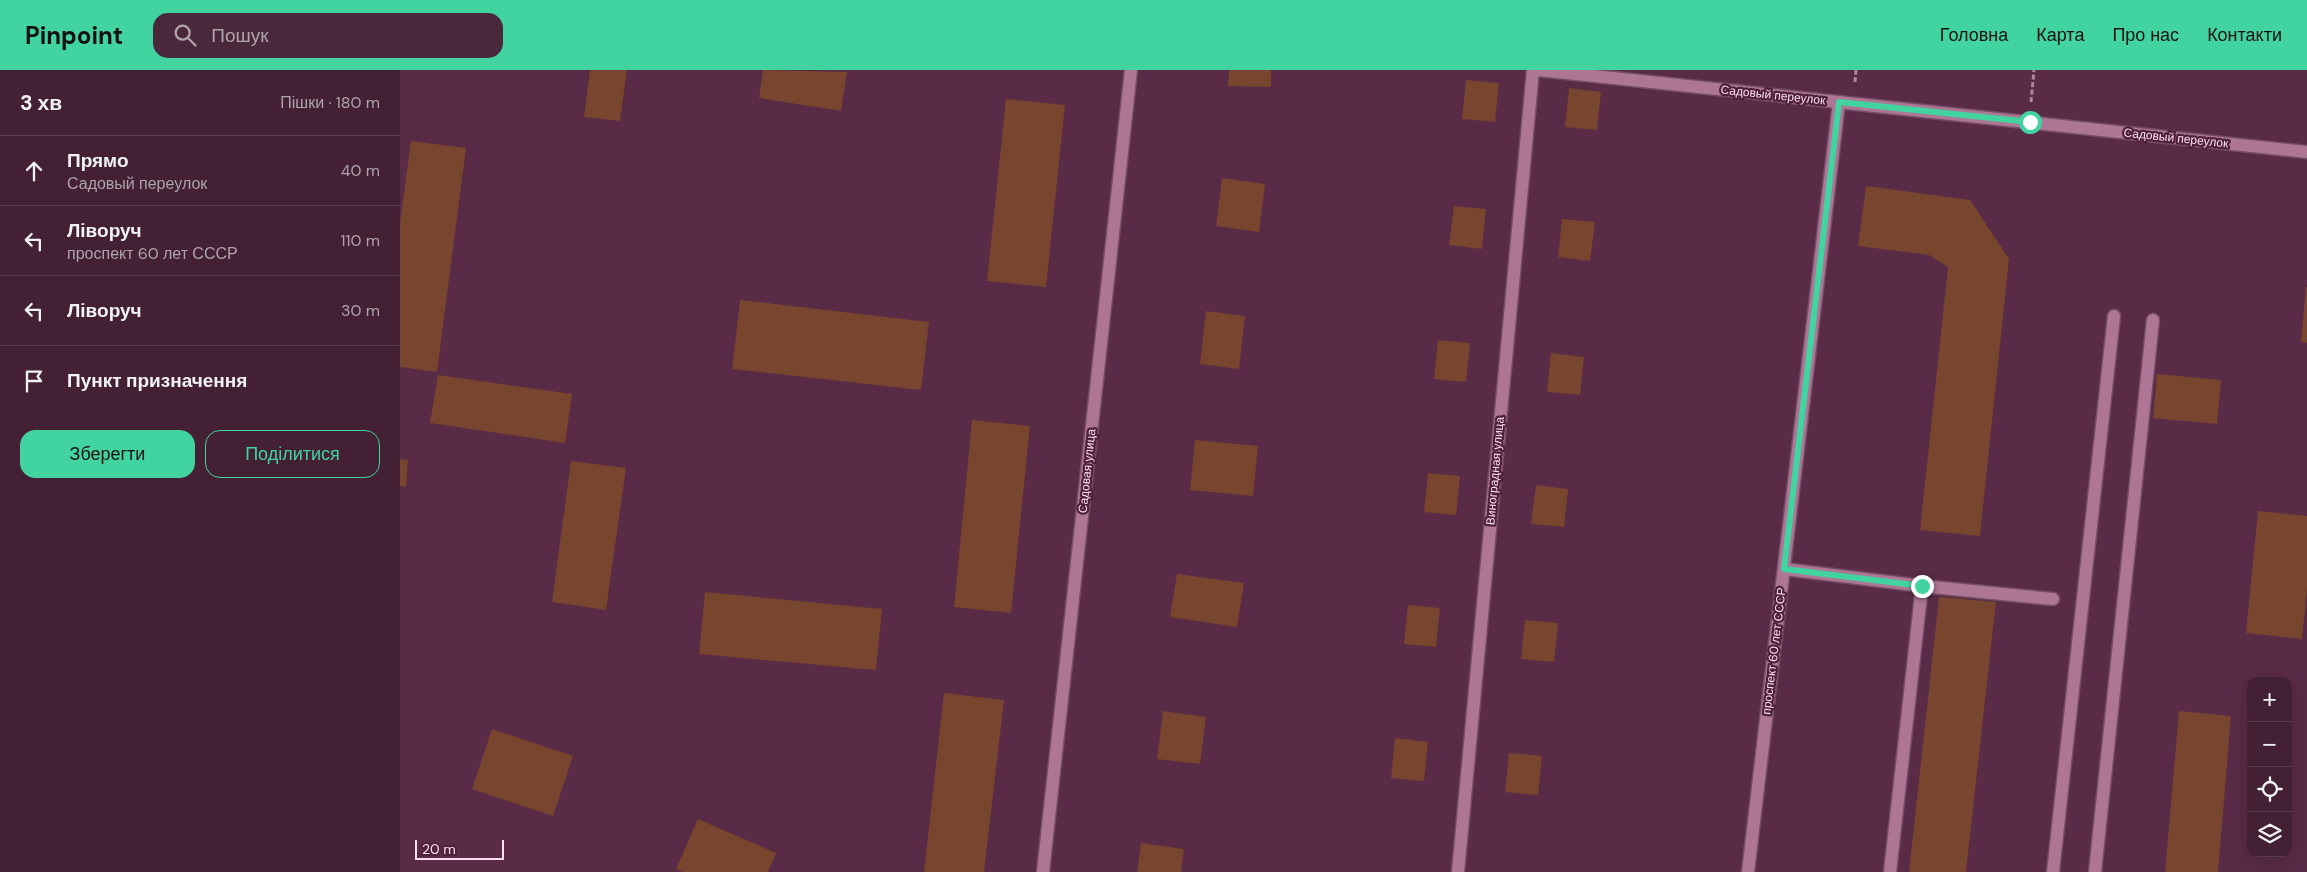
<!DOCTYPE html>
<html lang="uk">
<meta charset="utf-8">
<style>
body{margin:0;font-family:"DM Sans",sans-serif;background:#4a283c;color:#f1f3f6}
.controls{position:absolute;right:15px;bottom:15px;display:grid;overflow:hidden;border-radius:10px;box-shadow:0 5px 20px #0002}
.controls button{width:45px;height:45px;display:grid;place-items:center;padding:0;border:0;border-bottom:1px solid #5b3e4f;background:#432034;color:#f1f3f6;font:25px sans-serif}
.scale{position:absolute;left:15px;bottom:12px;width:89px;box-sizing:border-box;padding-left:5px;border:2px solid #fee0f0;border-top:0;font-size:14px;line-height:18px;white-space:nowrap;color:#fee0f0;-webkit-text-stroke:4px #4e203c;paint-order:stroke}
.stop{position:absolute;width:15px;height:15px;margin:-11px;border:4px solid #41d4a1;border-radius:50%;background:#fff}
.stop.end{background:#41d4a1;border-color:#fff;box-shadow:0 1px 5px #0008}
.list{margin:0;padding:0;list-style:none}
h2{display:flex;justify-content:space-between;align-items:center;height:65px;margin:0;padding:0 20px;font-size:21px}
h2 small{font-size:16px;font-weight:400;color:#afa3ac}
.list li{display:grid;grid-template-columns:32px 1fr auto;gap:15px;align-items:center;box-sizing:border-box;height:70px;padding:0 20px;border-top:1px solid #5b3e4f}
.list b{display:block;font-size:19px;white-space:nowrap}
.list p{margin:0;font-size:16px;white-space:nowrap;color:#afa3ac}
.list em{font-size:16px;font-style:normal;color:#afa3ac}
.actions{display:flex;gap:10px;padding:15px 20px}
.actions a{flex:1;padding:11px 0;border:1px solid #41d4a1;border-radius:15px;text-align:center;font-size:18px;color:#41d4a1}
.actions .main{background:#41d4a1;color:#111}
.icon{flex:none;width:28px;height:28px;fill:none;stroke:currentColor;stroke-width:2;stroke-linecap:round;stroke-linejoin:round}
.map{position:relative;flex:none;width:1907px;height:802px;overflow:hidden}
header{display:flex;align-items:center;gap:30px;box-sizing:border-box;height:70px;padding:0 25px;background:#41d4a1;color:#111}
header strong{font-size:24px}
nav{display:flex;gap:28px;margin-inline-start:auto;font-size:18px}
.search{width:350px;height:45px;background:#4a283c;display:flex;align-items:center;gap:12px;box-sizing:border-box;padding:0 18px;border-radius:15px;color:#afa3ac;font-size:19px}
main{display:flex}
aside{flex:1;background:#432034}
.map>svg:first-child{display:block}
.building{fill:#78452e}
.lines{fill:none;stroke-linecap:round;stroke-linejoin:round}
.service-casing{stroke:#734b63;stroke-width:15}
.pedestrian-casing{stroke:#734b63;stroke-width:15}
.minor-casing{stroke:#734b63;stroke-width:15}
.path{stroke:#ac869c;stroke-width:3;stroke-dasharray:5 2.5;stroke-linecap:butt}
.service{stroke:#ac7694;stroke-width:12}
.pedestrian{stroke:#ac7694;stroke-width:12}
.minor{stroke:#ac7694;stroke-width:12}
.route{stroke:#41d4a1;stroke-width:6}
.labels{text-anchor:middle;stroke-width:4.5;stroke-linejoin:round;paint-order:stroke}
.street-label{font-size:12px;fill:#fee0f0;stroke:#4e203c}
</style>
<header>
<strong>Pinpoint</strong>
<div class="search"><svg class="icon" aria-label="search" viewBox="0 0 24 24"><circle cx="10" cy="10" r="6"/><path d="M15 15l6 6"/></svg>Пошук</div>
<nav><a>Головна</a><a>Карта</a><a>Про нас</a><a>Контакти</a></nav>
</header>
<main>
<aside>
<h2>3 хв<small>Пішки · 180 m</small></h2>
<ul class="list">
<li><svg class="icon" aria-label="ahead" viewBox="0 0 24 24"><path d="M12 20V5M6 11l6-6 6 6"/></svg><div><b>Прямо</b><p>Садовый переулок</p></div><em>40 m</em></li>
<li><svg class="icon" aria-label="left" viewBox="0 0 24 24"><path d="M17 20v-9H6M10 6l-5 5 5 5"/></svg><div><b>Ліворуч</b><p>проспект 60 лет СССР</p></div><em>110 m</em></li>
<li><svg class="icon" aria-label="left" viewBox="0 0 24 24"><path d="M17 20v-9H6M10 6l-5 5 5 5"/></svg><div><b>Ліворуч</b></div><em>30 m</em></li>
<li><svg class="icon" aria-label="arrive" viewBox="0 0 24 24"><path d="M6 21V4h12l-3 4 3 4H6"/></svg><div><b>Пункт призначення</b></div></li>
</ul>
<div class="actions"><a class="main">Зберегти</a><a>Поділитися</a></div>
</aside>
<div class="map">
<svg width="1907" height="802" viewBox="0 0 1907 802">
<rect width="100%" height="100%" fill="#592b46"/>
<g class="building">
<path d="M190,0H227L220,51L184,47Z"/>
<path d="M363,0L447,2L441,41L359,28Z"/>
<path d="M829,0H871V17L828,16Z"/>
<path d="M1066,10L1099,13L1095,52L1062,49Z"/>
<path d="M1169,18L1201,22L1197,60L1165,57Z"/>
<path d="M606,29L665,35L646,217L587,211Z"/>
<path d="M11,71L66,78L37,302L0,297V153Z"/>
<path d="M822,108L865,114L859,162L816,156Z"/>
<path d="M1466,116L1570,130L1609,189L1580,466L1520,460L1548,197L1529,185L1458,176Z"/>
<path d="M1054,136L1086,139L1082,179L1049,175Z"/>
<path d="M1162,149L1195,152L1190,191L1158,187Z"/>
<path d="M1906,217H1907V273L1901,272Z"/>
<path d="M340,230L529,252L521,320L332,299Z"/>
<path d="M806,241L845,246L839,299L800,294Z"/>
<path d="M1038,270L1070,273L1066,312L1034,309Z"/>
<path d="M1151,283L1184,287L1180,325L1147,322Z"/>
<path d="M1757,304L1821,310L1817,354L1753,348Z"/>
<path d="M38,305L172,324L165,373L30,353Z"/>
<path d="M572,350L630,356L611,543L554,537Z"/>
<path d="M795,370L858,376L853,426L790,420Z"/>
<path d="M0,389L8,390L6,417L0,416Z"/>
<path d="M171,391L226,398L206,540L152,532Z"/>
<path d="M1028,403L1060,406L1056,445L1024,442Z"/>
<path d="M1136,415L1168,419L1164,457L1131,454Z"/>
<path d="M1858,441L1907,446V519L1902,569L1846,563Z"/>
<path d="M777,504L844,513L837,557L770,547Z"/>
<path d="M305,522L482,539L476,600L299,584Z"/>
<path d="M1539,527L1596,532L1566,802H1509Z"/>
<path d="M1008,535L1040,538L1036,577L1004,574Z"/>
<path d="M1125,550L1158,553L1154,592L1121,589Z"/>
<path d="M544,623L604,630L584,802H524Z"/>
<path d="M763,641L806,647L800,694L757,689Z"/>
<path d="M1779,641L1831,646L1818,802H1765Z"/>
<path d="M92,659L173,686L153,746L72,719Z"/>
<path d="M995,668L1028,672L1024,711L991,708Z"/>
<path d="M1109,683L1142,686L1138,725L1105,722Z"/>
<path d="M298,749L376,783L368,802H283L276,799Z"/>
<path d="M741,773L784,779L781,802H737Z"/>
</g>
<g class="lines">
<defs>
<g id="service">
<path d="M1384,499L1522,516L1653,529"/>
<path d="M1490,802L1522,516"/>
</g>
<g id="pedestrian">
<path d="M1653,802L1714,246"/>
<path d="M1695,802L1753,250"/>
</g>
<g id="minor">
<path d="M1138,0L1907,82"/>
<path d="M643,802L731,0"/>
<path d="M1058,802L1133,0"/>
<path d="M1348,802L1439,32"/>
</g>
</defs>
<use href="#service" class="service-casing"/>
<use href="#pedestrian" class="pedestrian-casing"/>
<use href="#minor" class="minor-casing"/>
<g class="path">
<path d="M1455,12L1456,0"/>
<path d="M1631,32L1634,0"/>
</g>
<use href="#service" class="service"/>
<use href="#pedestrian" class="pedestrian"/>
<use href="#minor" class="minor"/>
</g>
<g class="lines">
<path class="route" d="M1522,516L1384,499L1439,32L1630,52"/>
</g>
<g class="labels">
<g class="street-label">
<text transform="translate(1373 25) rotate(6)" y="4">Садовый переулок</text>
<text transform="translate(1776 68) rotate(6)" y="4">Садовый переулок</text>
<text transform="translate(687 401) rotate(-84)" y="4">Садовая улица</text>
<text transform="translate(1095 401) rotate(-85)" y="4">Виноградная улица</text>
<text transform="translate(1374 581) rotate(-83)" y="4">проспект 60 лет СССР</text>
</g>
</g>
</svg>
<div class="controls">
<button>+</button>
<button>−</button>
<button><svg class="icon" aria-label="locate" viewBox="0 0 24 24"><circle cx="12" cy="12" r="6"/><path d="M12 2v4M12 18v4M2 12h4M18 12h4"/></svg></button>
<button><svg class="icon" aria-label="layers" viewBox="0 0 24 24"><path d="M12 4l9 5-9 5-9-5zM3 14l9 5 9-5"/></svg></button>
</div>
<div class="scale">20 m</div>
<div class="stop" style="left:1630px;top:52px"></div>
<div class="stop end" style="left:1522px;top:516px"></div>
</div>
</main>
